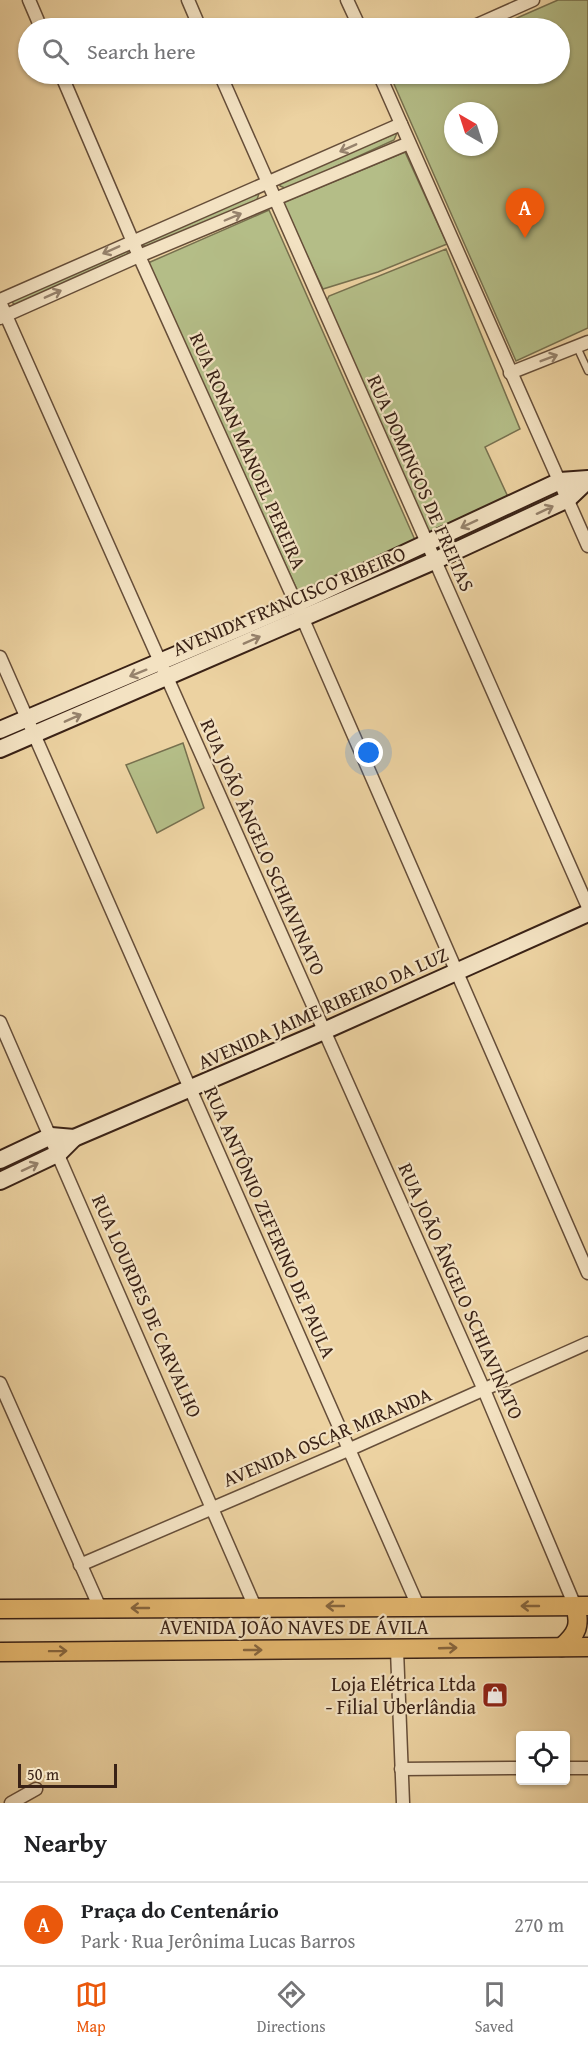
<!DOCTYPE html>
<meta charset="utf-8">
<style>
body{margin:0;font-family:"Gentium Book Plus",serif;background:#f6f6f6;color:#202124}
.controls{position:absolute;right:18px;bottom:18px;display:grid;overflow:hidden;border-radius:6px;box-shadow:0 2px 4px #0004}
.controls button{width:54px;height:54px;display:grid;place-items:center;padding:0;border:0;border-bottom:2px solid #e0e0e0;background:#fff;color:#202124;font:30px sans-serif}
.compass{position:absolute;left:444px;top:102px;width:54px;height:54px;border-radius:50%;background:#fff;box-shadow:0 2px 4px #0004;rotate:321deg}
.scale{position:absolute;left:18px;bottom:15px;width:99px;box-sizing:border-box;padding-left:6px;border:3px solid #3a2216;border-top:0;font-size:16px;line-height:21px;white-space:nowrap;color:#3a2216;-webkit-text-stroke:4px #f3e2c2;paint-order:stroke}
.you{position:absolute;left:369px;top:753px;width:21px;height:21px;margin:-15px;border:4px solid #fff;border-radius:50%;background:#1a73e8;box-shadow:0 0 0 9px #1a73e833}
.badge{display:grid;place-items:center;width:39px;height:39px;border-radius:50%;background:#ea580c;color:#fff;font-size:20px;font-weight:700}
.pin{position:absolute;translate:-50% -50px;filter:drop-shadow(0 2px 3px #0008)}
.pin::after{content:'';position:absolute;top:32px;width:21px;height:18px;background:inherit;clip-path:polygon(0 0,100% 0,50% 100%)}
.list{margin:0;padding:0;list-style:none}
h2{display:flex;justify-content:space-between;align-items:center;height:78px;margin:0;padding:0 24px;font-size:26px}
h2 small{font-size:20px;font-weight:400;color:#757577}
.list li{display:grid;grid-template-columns:39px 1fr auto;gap:18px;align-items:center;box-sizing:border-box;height:84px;padding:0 24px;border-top:2px solid #e0e0e0}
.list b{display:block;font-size:22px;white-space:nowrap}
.list p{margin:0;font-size:20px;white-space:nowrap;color:#757577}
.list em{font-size:20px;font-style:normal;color:#757577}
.icon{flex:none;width:33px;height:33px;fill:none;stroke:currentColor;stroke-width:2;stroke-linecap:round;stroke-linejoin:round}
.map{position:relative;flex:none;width:588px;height:1803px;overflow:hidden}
.search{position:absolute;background:#fff;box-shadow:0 2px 4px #0004;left:18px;right:18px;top:18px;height:66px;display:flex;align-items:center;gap:15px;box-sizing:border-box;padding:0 21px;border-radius:33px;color:#757577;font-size:22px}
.sheet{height:162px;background:#fff}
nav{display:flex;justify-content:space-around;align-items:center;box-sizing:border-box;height:84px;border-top:2px solid #e0e0e0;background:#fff;font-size:16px;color:#757577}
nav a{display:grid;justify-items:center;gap:3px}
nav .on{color:#ea580c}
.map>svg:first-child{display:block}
.green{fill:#b4bd87;stroke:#77704e;stroke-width:1.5;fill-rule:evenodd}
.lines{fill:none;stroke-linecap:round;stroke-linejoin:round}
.lane-casing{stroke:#664e39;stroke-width:9}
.street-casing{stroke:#664e39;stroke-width:15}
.secondary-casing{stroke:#3a2216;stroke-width:20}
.primary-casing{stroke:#3a2216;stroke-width:21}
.lane{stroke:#f3e2c2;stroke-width:6}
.street{stroke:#f3e2c2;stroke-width:12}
.secondary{stroke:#f3e2c2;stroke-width:16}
.primary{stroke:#e6b970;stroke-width:18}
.oneway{stroke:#96826c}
.oneway2{stroke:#87663e}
.labels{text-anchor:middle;stroke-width:4.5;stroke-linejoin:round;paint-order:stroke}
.street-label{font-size:20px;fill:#3a2216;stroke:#f3e2c2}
.poi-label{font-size:20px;fill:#3a2216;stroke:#f3e2c2;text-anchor:end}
</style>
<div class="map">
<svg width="588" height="1803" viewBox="0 0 588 1803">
<rect width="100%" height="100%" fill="#ecd2a1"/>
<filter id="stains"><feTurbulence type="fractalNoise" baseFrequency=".00333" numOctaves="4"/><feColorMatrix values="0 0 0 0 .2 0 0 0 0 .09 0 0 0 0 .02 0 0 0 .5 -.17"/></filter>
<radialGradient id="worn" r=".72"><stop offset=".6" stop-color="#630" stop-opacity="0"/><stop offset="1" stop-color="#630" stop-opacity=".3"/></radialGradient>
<g class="green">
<path d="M558,0H588V328L516,361L390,75L560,74V28H494ZM453,111H489V147H453Z"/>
<path d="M397,133L394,140L287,189L280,186V182Z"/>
<path d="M405,152L447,244L378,272L323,289L282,203Z"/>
<path d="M259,193L257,200L150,248L142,245V242Z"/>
<path d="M269,210L415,540L298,592L148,263Z"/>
<path d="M446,249L520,429L485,447L508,497L428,535L326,302L329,296Z"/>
<path d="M129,250L126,257L15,305L12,302V298Z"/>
<path d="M555,490L558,497L445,548L442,546Z"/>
<path d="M183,743L204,808L157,833L126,765Z"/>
</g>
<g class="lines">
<defs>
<path id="lane" d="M577,347L588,371"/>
<g id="street">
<path d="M29,0L41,28"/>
<path d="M188,0L200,28"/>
<path d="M347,0L360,28"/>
<path d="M470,28L533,0"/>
<path d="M61,74L139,256L302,617L588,1273"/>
<path d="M220,74L588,907"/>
<path d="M379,74L588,546"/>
<path d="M0,300L401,124"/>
<path d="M0,302L484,1390L575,1606"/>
<path d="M0,318L139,256L409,143"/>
<path d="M510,373L588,342"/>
<path d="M0,657L418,1606"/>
<path d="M0,1022L255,1607"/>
<path d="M0,1383L100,1608"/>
<path d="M80,1565L348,1450L588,1343"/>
<path d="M397,1650L403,1803"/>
<path d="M566,1768H588"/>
<path d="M401,1769L520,1768"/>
<path d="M11,1803L36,1789"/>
</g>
<g id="secondary">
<path d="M0,730L296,604L560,481L588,479"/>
<path d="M0,749L434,561L568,499L588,480"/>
<path d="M0,1160L51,1136L74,1138"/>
<path d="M0,1181L59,1153L74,1138L324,1031L588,913"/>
</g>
<g id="primary">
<path d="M0,1609L588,1606"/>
<path d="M562,1647C577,1634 581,1625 575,1606"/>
<path d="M0,1652L588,1647"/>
</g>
</defs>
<use href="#lane" class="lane-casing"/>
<use href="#street" class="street-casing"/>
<use href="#secondary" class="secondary-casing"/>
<use href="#primary" class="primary-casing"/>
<use href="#lane" class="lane"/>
<use href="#street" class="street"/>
<use href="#secondary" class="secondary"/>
<use href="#primary" class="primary"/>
</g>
<defs><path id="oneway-shaft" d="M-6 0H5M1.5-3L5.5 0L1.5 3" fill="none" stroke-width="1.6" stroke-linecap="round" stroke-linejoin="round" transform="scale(1.5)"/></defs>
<g class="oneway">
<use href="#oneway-shaft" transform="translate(348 148) rotate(156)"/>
<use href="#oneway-shaft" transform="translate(233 217) rotate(-23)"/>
<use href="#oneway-shaft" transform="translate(111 250) rotate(156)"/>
<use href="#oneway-shaft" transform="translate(53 294) rotate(-24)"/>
<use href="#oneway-shaft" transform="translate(549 358) rotate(-21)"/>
<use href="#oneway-shaft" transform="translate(545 510) rotate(-25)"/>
<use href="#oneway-shaft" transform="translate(469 524) rotate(155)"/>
<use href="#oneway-shaft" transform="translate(252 640) rotate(-24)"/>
<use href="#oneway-shaft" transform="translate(138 673) rotate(158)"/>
<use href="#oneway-shaft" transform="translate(73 718) rotate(-24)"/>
<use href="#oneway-shaft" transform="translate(30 1167) rotate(-25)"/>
</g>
<g class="oneway2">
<use href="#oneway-shaft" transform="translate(335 1606) rotate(180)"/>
<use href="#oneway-shaft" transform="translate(530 1606) rotate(-180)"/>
<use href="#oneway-shaft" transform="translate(140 1608) rotate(180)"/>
<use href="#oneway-shaft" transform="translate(448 1648) rotate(-2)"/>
<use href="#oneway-shaft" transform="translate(253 1650)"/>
<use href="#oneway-shaft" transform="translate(58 1651) rotate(-1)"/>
</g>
<defs>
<symbol id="shop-square" viewBox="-11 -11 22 22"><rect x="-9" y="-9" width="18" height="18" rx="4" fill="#8f2418" stroke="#f3e2c2"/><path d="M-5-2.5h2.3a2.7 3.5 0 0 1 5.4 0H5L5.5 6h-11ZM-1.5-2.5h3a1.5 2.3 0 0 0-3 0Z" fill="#fff"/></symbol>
</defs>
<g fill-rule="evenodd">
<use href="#shop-square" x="480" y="1680" width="30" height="30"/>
</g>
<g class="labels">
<g class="street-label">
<text transform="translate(248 451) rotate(66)" y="7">RUA RONAN MANOEL PEREIRA</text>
<text transform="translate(421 483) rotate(66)" y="7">RUA DOMINGOS DE FREITAS</text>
<text transform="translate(289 601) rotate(-23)" y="7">AVENIDA FRANCISCO RIBEIRO</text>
<text transform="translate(263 847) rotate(66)" y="7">RUA JOÃO ÂNGELO SCHIAVINATO</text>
<text transform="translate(323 1008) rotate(-24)" y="7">AVENIDA JAIME RIBEIRO DA LUZ</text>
<text transform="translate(270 1222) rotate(66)" y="7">RUA ANTÔNIO ZEFERINO DE PAULA</text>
<text transform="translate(461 1291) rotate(66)" y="7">RUA JOÃO ÂNGELO SCHIAVINATO</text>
<text transform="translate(147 1306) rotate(66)" y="7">RUA LOURDES DE CARVALHO</text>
<text transform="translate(327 1437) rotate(-23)" y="7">AVENIDA OSCAR MIRANDA</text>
<text x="294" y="1634">AVENIDA JOÃO NAVES DE ÁVILA</text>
</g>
<g class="poi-label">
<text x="476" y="1691">Loja Elétrica Ltda<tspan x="476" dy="23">- Filial Uberlândia</tspan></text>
</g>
</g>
<rect width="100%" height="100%" filter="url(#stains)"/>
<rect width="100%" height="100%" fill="url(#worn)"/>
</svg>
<div class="controls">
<button><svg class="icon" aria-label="locate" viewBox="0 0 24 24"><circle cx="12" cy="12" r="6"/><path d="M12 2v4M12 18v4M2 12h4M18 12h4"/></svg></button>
</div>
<svg class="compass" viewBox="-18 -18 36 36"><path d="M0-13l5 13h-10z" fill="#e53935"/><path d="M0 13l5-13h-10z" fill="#757577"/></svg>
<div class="scale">50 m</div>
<div class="you"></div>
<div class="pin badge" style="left:525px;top:238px">A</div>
<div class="search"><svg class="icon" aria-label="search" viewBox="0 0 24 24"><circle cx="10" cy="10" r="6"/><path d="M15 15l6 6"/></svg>Search here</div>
</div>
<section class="sheet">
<h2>Nearby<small></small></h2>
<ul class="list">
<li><span class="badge">A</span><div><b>Praça do Centenário</b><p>Park · Rua Jerônima Lucas Barros</p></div><em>270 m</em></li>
</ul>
</section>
<nav>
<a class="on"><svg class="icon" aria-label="map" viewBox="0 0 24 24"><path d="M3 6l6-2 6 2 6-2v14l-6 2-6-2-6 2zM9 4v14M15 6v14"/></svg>Map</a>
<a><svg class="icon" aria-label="directions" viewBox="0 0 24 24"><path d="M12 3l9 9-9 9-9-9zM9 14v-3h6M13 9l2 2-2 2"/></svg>Directions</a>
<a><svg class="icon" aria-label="saved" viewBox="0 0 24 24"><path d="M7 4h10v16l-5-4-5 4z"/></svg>Saved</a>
</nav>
